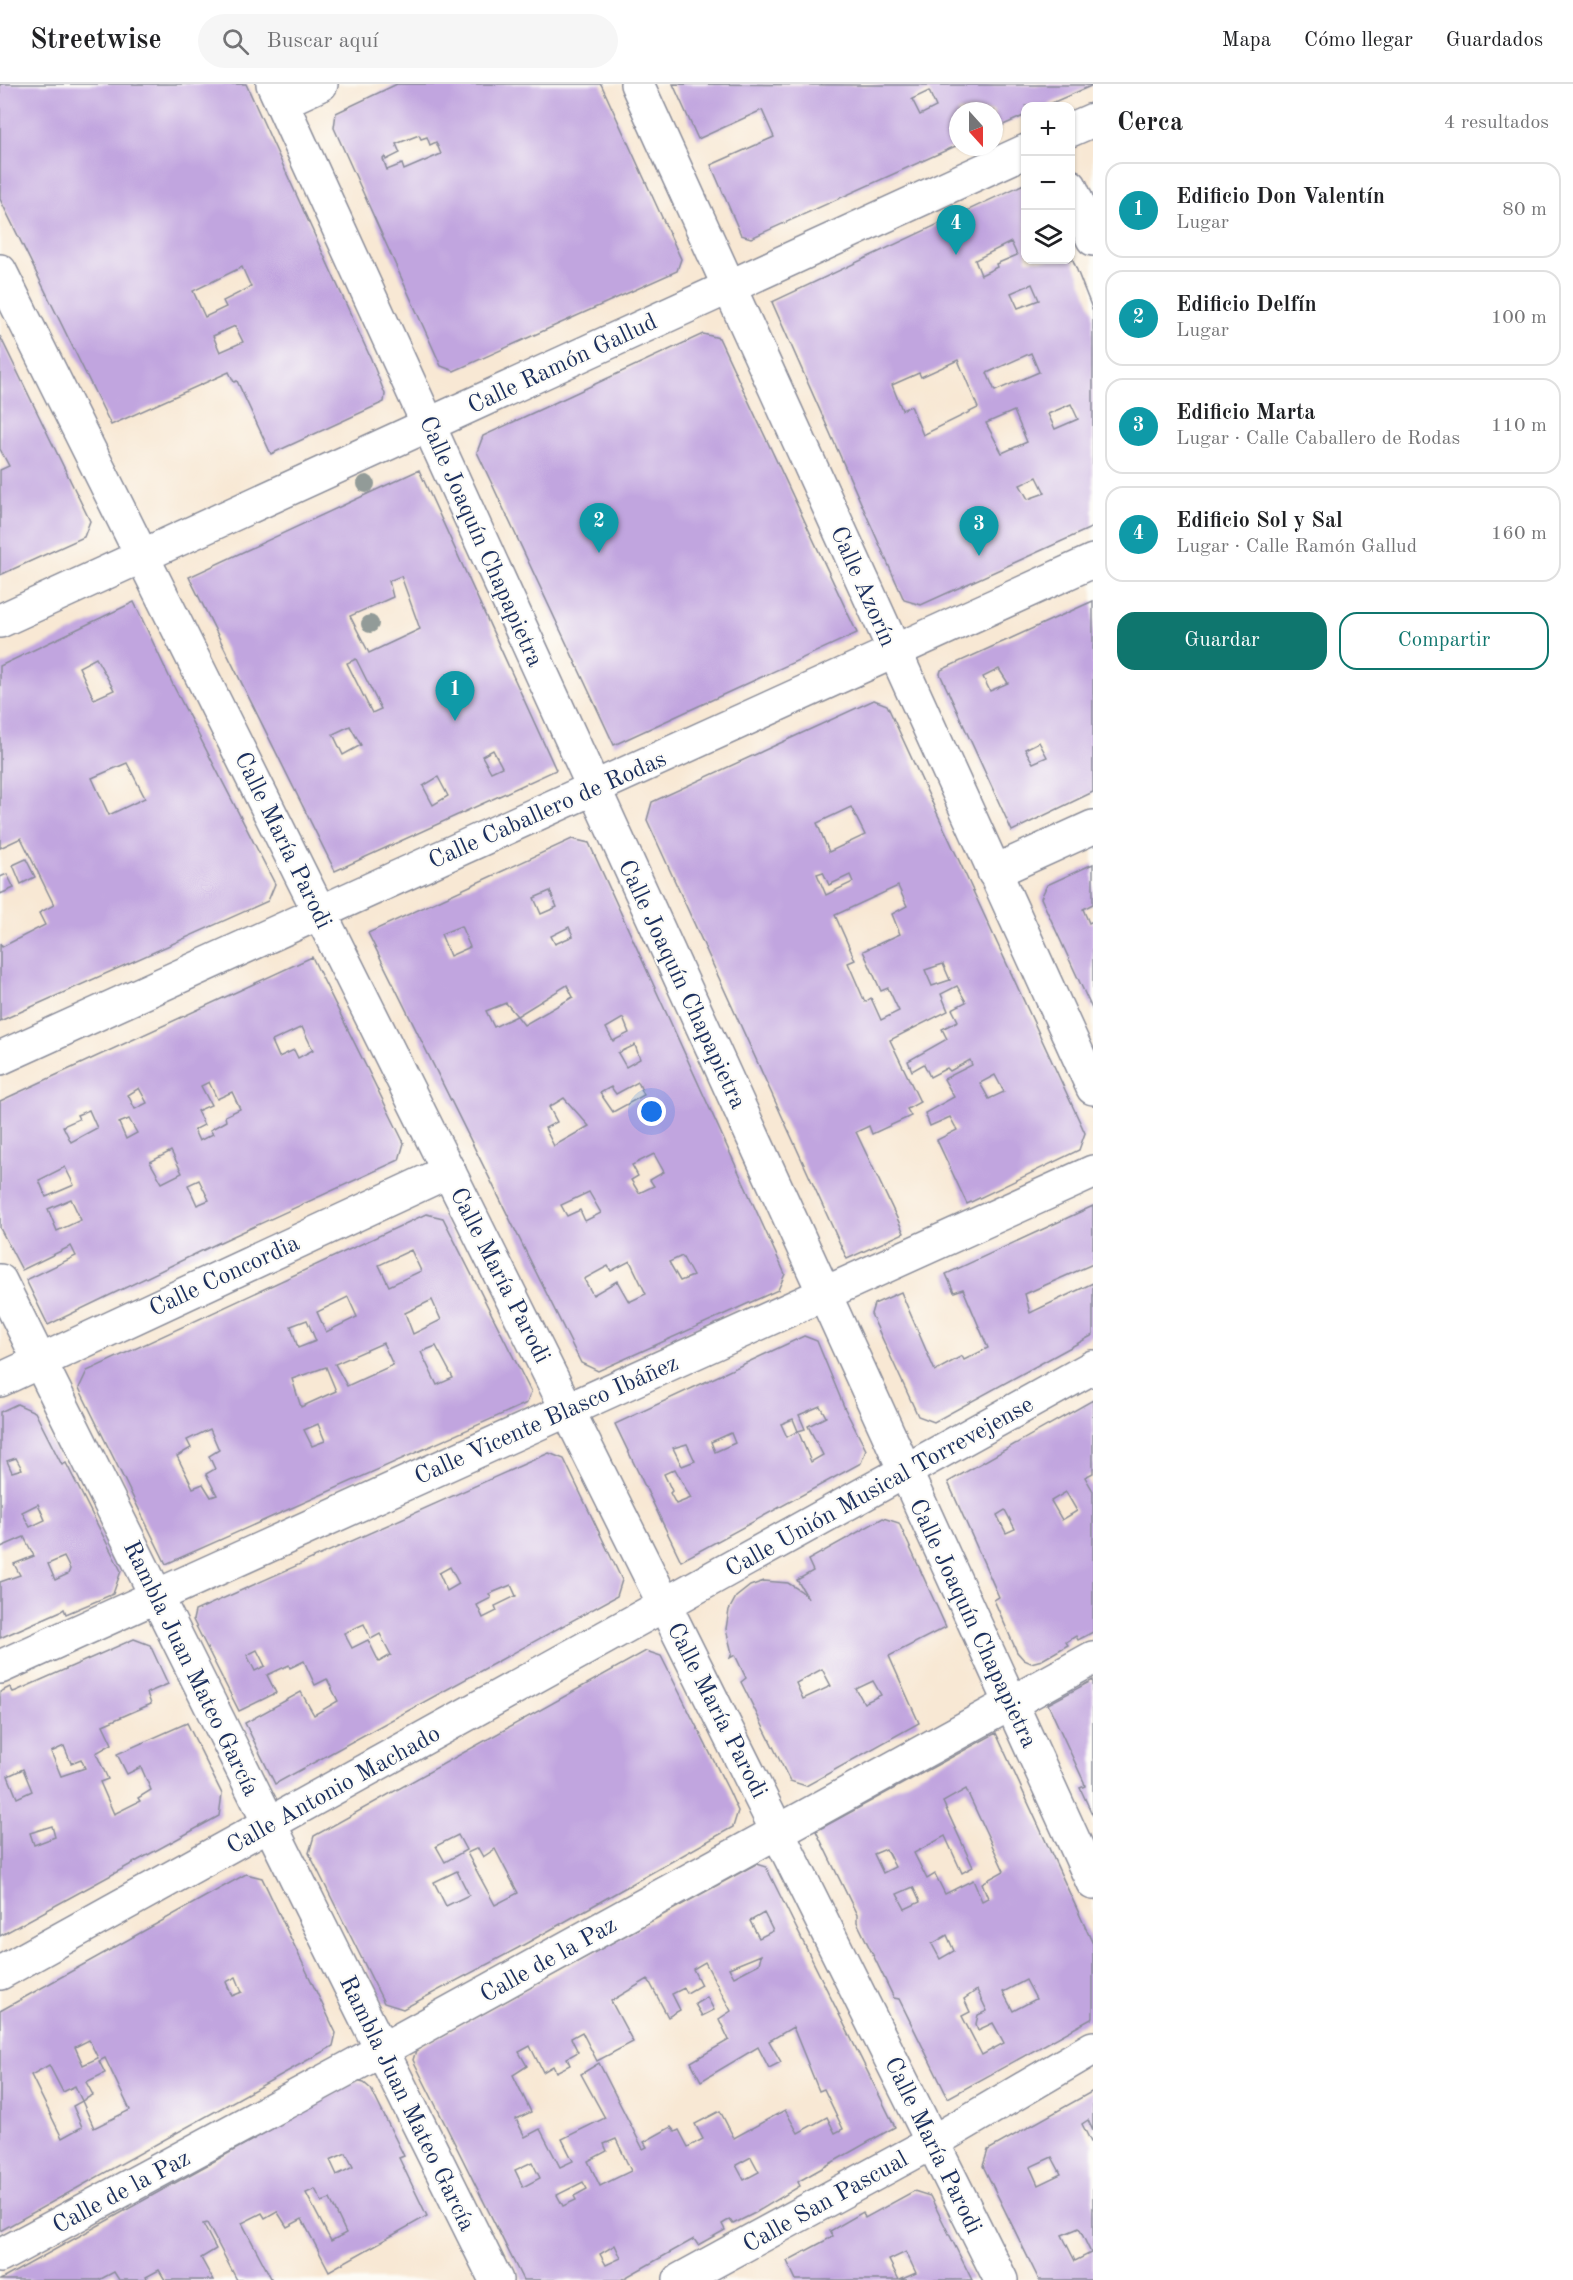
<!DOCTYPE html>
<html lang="es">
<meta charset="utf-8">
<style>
body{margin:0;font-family:"Old Standard TT",serif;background:#f6f6f6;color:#202124}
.controls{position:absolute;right:18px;top:18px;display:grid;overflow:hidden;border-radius:12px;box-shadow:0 2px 4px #0004}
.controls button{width:54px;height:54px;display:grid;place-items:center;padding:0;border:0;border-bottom:2px solid #e0e0e0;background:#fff;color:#202124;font:30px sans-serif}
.compass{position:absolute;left:949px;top:18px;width:54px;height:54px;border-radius:50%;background:#fff;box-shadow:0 2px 4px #0004;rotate:159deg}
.you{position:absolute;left:652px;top:1028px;width:21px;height:21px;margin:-15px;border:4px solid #fff;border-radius:50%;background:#1a73e8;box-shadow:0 0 0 9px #1a73e833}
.badge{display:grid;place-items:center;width:39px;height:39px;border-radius:50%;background:#0f766e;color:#fff;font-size:20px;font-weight:700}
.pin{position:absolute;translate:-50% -50px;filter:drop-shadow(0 2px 3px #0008)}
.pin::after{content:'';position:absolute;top:32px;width:21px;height:18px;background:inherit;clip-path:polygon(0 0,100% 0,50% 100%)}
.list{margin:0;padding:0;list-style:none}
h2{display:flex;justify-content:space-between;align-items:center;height:78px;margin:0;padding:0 24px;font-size:26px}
h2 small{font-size:20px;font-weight:400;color:#757577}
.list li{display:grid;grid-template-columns:39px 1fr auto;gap:18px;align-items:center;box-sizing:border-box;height:96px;margin:0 12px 12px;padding:0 12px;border:2px solid #e0e0e0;border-radius:18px}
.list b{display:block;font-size:22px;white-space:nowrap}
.list p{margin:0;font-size:20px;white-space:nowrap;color:#757577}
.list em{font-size:20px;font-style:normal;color:#757577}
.actions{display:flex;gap:12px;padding:18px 24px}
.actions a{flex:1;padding:14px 0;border:2px solid #0f766e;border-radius:18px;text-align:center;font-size:21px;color:#0f766e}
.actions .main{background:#0f766e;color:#fff}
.icon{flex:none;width:33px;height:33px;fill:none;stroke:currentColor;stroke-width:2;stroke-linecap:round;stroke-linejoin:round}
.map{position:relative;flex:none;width:1093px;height:2196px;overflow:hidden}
header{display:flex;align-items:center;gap:36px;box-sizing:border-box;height:84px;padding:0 30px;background:#fff;border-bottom:2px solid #e0e0e0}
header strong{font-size:28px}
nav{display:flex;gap:33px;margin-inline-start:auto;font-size:21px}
.search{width:420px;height:54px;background:#f6f6f6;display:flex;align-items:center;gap:15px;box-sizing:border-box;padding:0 21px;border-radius:33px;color:#757577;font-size:22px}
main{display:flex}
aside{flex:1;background:#fff}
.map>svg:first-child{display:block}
.building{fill:#c1a5df;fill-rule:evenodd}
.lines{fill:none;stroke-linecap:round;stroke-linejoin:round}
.minor-casing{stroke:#8a8c99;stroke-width:36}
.minor{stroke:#fff;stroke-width:33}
.tree{fill:#929b98}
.labels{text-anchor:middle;stroke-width:4.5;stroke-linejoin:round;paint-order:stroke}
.street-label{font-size:24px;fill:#1b2f5e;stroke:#fdfcf7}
</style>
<header>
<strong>Streetwise</strong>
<div class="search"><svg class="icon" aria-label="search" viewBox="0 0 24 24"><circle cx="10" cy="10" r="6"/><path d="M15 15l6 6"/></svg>Buscar aquí</div>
<nav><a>Mapa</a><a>Cómo llegar</a><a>Guardados</a></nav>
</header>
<main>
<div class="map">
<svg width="1093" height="2196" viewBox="0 0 1093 2196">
<rect width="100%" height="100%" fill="#fdfcf7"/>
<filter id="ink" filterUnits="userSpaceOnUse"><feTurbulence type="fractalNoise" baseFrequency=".0167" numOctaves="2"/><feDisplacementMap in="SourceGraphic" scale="12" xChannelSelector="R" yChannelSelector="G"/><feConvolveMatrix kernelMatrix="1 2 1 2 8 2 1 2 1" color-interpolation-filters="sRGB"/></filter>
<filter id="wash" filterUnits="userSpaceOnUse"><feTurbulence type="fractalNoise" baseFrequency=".008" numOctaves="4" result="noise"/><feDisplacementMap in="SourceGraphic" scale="24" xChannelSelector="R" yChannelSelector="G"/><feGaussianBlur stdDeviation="1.35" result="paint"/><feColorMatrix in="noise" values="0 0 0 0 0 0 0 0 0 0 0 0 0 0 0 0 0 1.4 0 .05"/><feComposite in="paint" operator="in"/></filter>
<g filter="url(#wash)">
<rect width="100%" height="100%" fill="#f8e8d4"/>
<g id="blocks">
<g class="building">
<path d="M0,0H246L371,275L385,310L384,318L271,370L237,297L234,298L229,288L111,341L0,115ZM242,183L251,203L223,217L226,223L205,233L193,207ZM235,242L243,258L220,268L213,252Z"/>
<path d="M397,0H601L681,175L677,187L454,287L441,282L334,44L336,29ZM419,51L421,55L427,53L430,61L436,58L441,70L404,86L402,80L387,86L383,75L385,73L386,76L400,69L396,60Z"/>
<path d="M673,0L862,1H1093L1045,22H1026V31L994,45V27H958V61L751,154L741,151L711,81L774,53L762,26L698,55ZM929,7L936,23L920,31L912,15Z"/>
<path d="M1026,99V176H1071V171L1093,227V443L921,521L904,516L772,218ZM1011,158L1017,171L996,180L997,183L981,191L975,176ZM1032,200L1039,216L1018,224L1011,209ZM1031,269L1039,288L995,307L987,289ZM958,276L978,324L923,351L911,322L902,326L892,301L919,289L921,293ZM1071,320L1078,335L1055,345L1048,330ZM1014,327L1027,358L1002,369L986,339ZM1037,393L1045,409L1028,415L1020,401Z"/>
<path d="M703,250L719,254L857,549L614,661L477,368L483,352Z"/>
<path d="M0,252L90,437L84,453L0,491V386L9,382L0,365Z"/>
<path d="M419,386L556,686L335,787L189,493ZM401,492L420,545L369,569L350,532L393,513L389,497ZM356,575L381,625L372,629L347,579ZM350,642L361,661L343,671L333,650ZM493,666L502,683L491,688L482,672ZM438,693L448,712L433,721L423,702Z"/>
<path d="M1093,517V708L1012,747L940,590L941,586ZM999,585L1008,599L990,607L983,593ZM1039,658L1047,673L1033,679L1025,665Z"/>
<path d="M134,518L174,603L275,800L268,817L0,937V859L2,863L45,841L39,829L54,821L21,754L0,764V582ZM96,574L114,606L94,615L79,583ZM127,679L145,714L109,731L92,694Z"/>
<path d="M874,616L887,621L1085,1049L1079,1066L967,1120L937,1056L957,1046L950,1033L930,1042L925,1029L954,1013L944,995L972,981L970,976L950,987L947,984L930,993L924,980L912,987L908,977L947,955L942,945L958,937L952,925L966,918L957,902L941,910L948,927L890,956L920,1018L907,1025L911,1032L872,1050L869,1042L856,1048L904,1149L847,1175L647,736L652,718ZM851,723L865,751L829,768L817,739ZM823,788L829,801L850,791L853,798L826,811L817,790ZM898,802L907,822L892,830L900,850L863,867L881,907L888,904L899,927L881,936L871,914L865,918L848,879L855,876L835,831ZM943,880L950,896L932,902L925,886ZM995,991L1004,1008L989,1015L980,999Z"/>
<path d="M572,755L589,759L785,1190L778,1206L598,1287L581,1279L368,849ZM550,807L557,823L541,830L534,814ZM461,842L470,863L450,872L441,850ZM569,843L573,852L555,860L551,852ZM567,901L573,913L524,941L517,932ZM506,919L517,932L494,943L486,927ZM623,934L629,949L613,957L606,944ZM635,961L640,975L626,983L618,969ZM638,998L644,1011L613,1028L600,1009L611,1003L616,1010ZM564,1014L589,1042L554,1062L545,1044L557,1038L549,1023ZM654,1070L664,1088L650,1096L654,1102L639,1109L631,1096L638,1092L632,1081ZM589,1108L601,1129L585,1137L580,1126L567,1132L561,1121ZM682,1172L693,1192L680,1197L669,1178ZM630,1177L646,1210L629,1218L617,1197L593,1211L584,1195L608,1182L611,1187Z"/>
<path d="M26,775L35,793L21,800L13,781Z"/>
<path d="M1093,780V820L1083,825L1089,839L1093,837V927L1041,814L1047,801Z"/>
<path d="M7,790L14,804L0,810V793Z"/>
<path d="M312,873L404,1059L399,1076L216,1160L48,1241L26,1196L76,1172L71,1162L22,1186L0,1144V1017ZM302,943L313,966L298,974L294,966L279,973L272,957ZM209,998L217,1015L232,1008L240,1025L225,1032L226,1037L210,1046L213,1050L199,1057L194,1046L204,1041L197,1027L211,1021L201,1002ZM139,1004L147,1019L135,1025L128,1011ZM89,1026L97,1044L71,1058L63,1042L79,1035L77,1031ZM129,1035L137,1049L126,1055L119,1039ZM171,1067L182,1089L162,1099L150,1078ZM65,1083L74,1101L46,1113L39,1096ZM199,1096L209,1116L197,1121L188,1101ZM71,1115L81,1136L57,1147L48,1125Z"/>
<path d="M1093,1122V1180L1025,1210L1030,1229L1093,1199V1251L934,1338L918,1332L871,1230L874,1220L901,1208L935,1287L962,1272L964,1276L988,1264L963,1205L954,1208L946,1190Z"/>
<path d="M426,1130L443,1134L531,1308L527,1319L166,1480L79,1304L87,1287ZM411,1166L421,1187L389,1202L379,1181ZM348,1213L357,1233L326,1248L317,1228ZM432,1216L441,1236L413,1250L405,1229ZM307,1236L316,1257L298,1264L291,1242ZM383,1259L393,1281L347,1302L335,1280ZM436,1262L453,1294L437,1301L421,1268ZM326,1283L336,1307L301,1323L292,1295ZM318,1340L325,1357L312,1362L304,1346ZM210,1345L219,1366L209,1372L215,1385L206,1390L217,1411L211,1413L203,1400L193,1404L177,1372L191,1364L187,1356Z"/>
<path d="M804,1252L817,1257L845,1325L866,1366L861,1379L681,1477L615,1340ZM820,1322L826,1333L808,1342L823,1371L811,1378L798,1347L787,1353L781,1340L793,1335L798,1347L805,1345L799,1331ZM731,1349L735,1359L715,1368L711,1358ZM687,1360L695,1377L682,1382L673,1364ZM675,1385L691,1414L676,1420L670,1409L672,1407L664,1390Z"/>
<path d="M1093,1316V1389L1085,1393L1093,1407V1548L1078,1556L1076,1552L1066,1558L1068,1561L1042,1576L1031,1579L1024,1576L1017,1568L994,1516L999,1513L948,1398ZM1066,1408L1077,1427L1062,1436L1051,1417ZM1005,1426L1015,1445L1006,1449L997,1431Z"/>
<path d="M17,1320L35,1328L62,1381L66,1379L121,1487L113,1510L66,1530L64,1525L61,1527L0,1554V1498L20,1491L14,1480L34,1472L24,1453L1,1463L0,1461V1328ZM16,1374L22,1385L12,1388L7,1377ZM38,1420L45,1436L30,1443L22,1428ZM64,1473L70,1485L68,1490L55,1496L48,1480Z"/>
<path d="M549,1369L564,1375L622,1496L617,1512L275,1700L245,1639L301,1608L314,1631L338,1617L327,1595L315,1601L304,1577L290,1584L289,1581L267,1591L276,1609L239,1627L193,1536L195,1527ZM450,1483L459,1500L447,1507L439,1489ZM511,1501L516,1512L495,1522L497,1527L483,1534L477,1521L491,1514L489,1510ZM364,1540L371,1555L380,1550L391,1571L379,1578L368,1556L352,1564L344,1549ZM257,1566L265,1582L255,1587L247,1571Z"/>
<path d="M883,1434L899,1439L946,1543L889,1572L919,1639L806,1702L790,1697L741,1598L746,1594L735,1571L730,1574L732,1569L726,1545L729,1526L736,1513L750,1502L764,1497L788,1499L801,1507L808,1514L797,1496L813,1487L808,1476ZM822,1585L831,1602L803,1615L796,1599ZM873,1597L881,1611L864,1619L856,1605Z"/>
<path d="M134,1555L150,1561L168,1600L147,1609L151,1620L103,1641L112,1660L96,1669L108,1695L100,1698L114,1730L140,1717L138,1714L151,1706L141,1683L127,1690L117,1670L187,1639L222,1710L219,1732L0,1852V1608L10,1603L13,1608L16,1607ZM64,1662L71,1679L81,1675L85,1684L61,1692L51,1668ZM23,1685L32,1707L17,1714L8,1692ZM52,1742L55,1753L34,1761L30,1749Z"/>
<path d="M646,1567L661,1572L729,1707L738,1727L733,1743L518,1864L403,1925L384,1919L309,1769L314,1752ZM458,1751L466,1766L445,1778L436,1762ZM478,1764L483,1773L495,1765L518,1809L495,1821L467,1769ZM457,1787L469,1811L446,1822L434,1798Z"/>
<path d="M1093,1596V1732L1081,1706L1080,1704L1085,1702L1084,1698L1048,1620Z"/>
<path d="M996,1649L1093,1860V1934L948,2014L899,1915L894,1914L857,1838V1831L816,1747ZM966,1705L1004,1787L982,1799L988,1814L982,1817L973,1796L945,1810L935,1790L927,1795L914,1769L945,1752L962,1789L973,1783L943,1718ZM886,1765L895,1783L883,1789L874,1770ZM913,1803L920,1818L905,1825L897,1810ZM947,1851L954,1867L940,1875L932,1860ZM1026,1896L1036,1915L1013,1927L1003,1908ZM977,1906L987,1927L978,1931L976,1940L978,1946L993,1939L1004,1959L982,1971L962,1932L970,1928L964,1915Z"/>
<path d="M756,1780L766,1783L895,2043L801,2096L798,2098L800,2102L755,2129L733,2140L730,2136L727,2137L722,2140L725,2146L698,2161L694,2155L621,2196H523L413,1976L416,1966ZM764,1829L773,1847L759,1854L750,1837ZM761,1871L759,1880L734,1893L729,1884ZM705,1878L731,1927L719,1935L729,1956L691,1978L701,1997L758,1963L769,1984L781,1978L769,1957L793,1943L819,2007L824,2005L843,2045L835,2049L827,2033L798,2049L785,2026L734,2054L720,2027L695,2040L703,2055L688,2063L679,2046L675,2048L671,2043L644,2058L647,2063L643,2065L599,1979L581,1990L605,2034L562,2055L573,2077L560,2083L540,2045L525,2053L516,2035L531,2028L513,1991L527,1982L519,1968L530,1962L543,1988L553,1982L556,1988L570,1981L567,1974L578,1968L571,1954L582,1948L597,1977L633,1958L611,1917L648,1895L668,1933L680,1926L672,1910L684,1904L687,1909L701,1901L693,1885ZM616,2055L631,2087L600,2102L588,2077L607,2067L604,2060ZM751,2073L759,2088L744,2096L736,2081ZM532,2078L540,2094L523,2103L515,2086ZM583,2098L587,2105L574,2112L576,2116L563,2122L557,2111ZM615,2161L621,2174L606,2181L600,2170Z"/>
<path d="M246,1790L262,1794L336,1949L333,1962L0,2147V1927ZM236,1893L242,1908L232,1912L226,1898ZM89,1956L98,1974L83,1981L75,1963ZM105,1974L130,2026L94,2044L82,2017L73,2022L82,2043L62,2054L31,1991L49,1981L63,2008L75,2002L82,2017L93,2011L86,1998L105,1989L99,1977Z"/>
<path d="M707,1913L714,1926L702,1932L695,1920Z"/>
<path d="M356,1997L364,1999L371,2005L404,2072L399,2074L427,2132L329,2187L302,2135L287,2143L277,2127L265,2134L262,2129L242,2139L272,2196H237L207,2139L203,2140L216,2165L201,2174L213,2196H165L159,2186L146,2193L148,2196H119L114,2188L99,2196H0L292,2034V2030ZM346,2069L353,2083L337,2091L330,2076ZM315,2105L322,2118L330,2115L346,2149L331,2157L306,2109Z"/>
<path d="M1093,2007V2047L1088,2036L1082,2040L1091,2058L1093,2057V2196H1039L983,2082L988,2066ZM1052,2073L1061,2090L1038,2101L1030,2083ZM1079,2144L1091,2169L1075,2177L1062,2151Z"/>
<path d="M914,2107L930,2112L972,2196H900L916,2189L906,2168L889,2176L899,2196H796L787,2177L830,2154L833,2152L830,2147L863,2128L865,2134Z"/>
</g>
</g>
</g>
<g filter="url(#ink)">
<use href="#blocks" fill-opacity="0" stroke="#8a8c99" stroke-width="1.5"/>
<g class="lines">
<defs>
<g id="minor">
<path d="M273,0L1093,1799"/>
<path d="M637,0L1093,1004"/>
<path d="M282,18L321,0"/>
<path d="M1070,46L1093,36"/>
<path d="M1070,102L1093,155"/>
<path d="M0,187L1001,2196"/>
<path d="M0,537L1026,67"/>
<path d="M994,788L1093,743"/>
<path d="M0,974L1093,477"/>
<path d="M0,1197L496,2196"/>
<path d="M0,1296L449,1087"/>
<path d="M0,1583L1093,1088"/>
<path d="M0,1889L1093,1283"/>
<path d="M0,2172L347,1985L1093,1574"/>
<path d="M680,2196L933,2058L1093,1964"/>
</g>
</defs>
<use href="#minor" class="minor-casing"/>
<use href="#minor" class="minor"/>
</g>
<g class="tree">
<circle cx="366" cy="400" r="9"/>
<circle cx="370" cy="540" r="9"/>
</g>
</g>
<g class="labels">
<g class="street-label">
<text transform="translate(562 279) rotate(-25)" y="8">Calle Ramón Gallud</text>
<text transform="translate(482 457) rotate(66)" y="8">Calle Joaquín Chapapietra</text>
<text transform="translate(864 502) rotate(66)" y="8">Calle Azorín</text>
<text transform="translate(547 725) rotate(-24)" y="8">Calle Caballero de Rodas</text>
<text transform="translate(284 756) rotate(64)" y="8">Calle María Parodi</text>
<text transform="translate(683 900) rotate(65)" y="8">Calle Joaquín Chapapietra</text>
<text transform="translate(224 1191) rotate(-25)" y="8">Calle Concordia</text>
<text transform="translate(501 1191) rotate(63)" y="8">Calle María Parodi</text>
<text transform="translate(546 1335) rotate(-24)" y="8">Calle Vicente Blasco Ibáñez</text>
<text transform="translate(879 1402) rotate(-29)" y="8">Calle Unión Musical Torrevejense</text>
<text transform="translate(974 1539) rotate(65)" y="8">Calle Joaquín Chapapietra</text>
<text transform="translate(192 1584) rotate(64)" y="8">Rambla Juan Mateo García</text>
<text transform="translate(718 1626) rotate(63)" y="8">Calle María Parodi</text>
<text transform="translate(333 1705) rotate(-29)" y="8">Calle Antonio Machado</text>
<text transform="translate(548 1875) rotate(-29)" y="8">Calle de la Paz</text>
<text transform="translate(408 2019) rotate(64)" y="8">Rambla Juan Mateo García</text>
<text transform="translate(934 2061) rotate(64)" y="8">Calle María Parodi</text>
<text transform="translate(121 2107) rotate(-28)" y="8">Calle de la Paz</text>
<text transform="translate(825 2117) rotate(-29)" y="8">Calle San Pascual</text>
</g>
</g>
</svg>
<div class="controls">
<button>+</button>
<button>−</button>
<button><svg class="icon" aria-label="layers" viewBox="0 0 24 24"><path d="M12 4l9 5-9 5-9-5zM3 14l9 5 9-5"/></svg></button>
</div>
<svg class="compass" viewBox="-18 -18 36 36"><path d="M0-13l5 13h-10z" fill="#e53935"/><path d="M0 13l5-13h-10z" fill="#757577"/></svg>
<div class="you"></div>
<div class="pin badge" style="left:455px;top:637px;background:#0f9aa8">1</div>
<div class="pin badge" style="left:599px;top:469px;background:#0f9aa8">2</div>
<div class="pin badge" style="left:979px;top:472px;background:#0f9aa8">3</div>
<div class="pin badge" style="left:956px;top:171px;background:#0f9aa8">4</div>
</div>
<aside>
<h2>Cerca<small>4 resultados</small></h2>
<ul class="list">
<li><span class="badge" style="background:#0f9aa8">1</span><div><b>Edificio Don Valentín</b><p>Lugar</p></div><em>80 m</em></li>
<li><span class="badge" style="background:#0f9aa8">2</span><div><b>Edificio Delfín</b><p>Lugar</p></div><em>100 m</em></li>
<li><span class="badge" style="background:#0f9aa8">3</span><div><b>Edificio Marta</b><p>Lugar · Calle Caballero de Rodas</p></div><em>110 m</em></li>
<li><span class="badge" style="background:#0f9aa8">4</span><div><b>Edificio Sol y Sal</b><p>Lugar · Calle Ramón Gallud</p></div><em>160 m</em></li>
</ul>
<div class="actions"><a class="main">Guardar</a><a>Compartir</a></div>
</aside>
</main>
